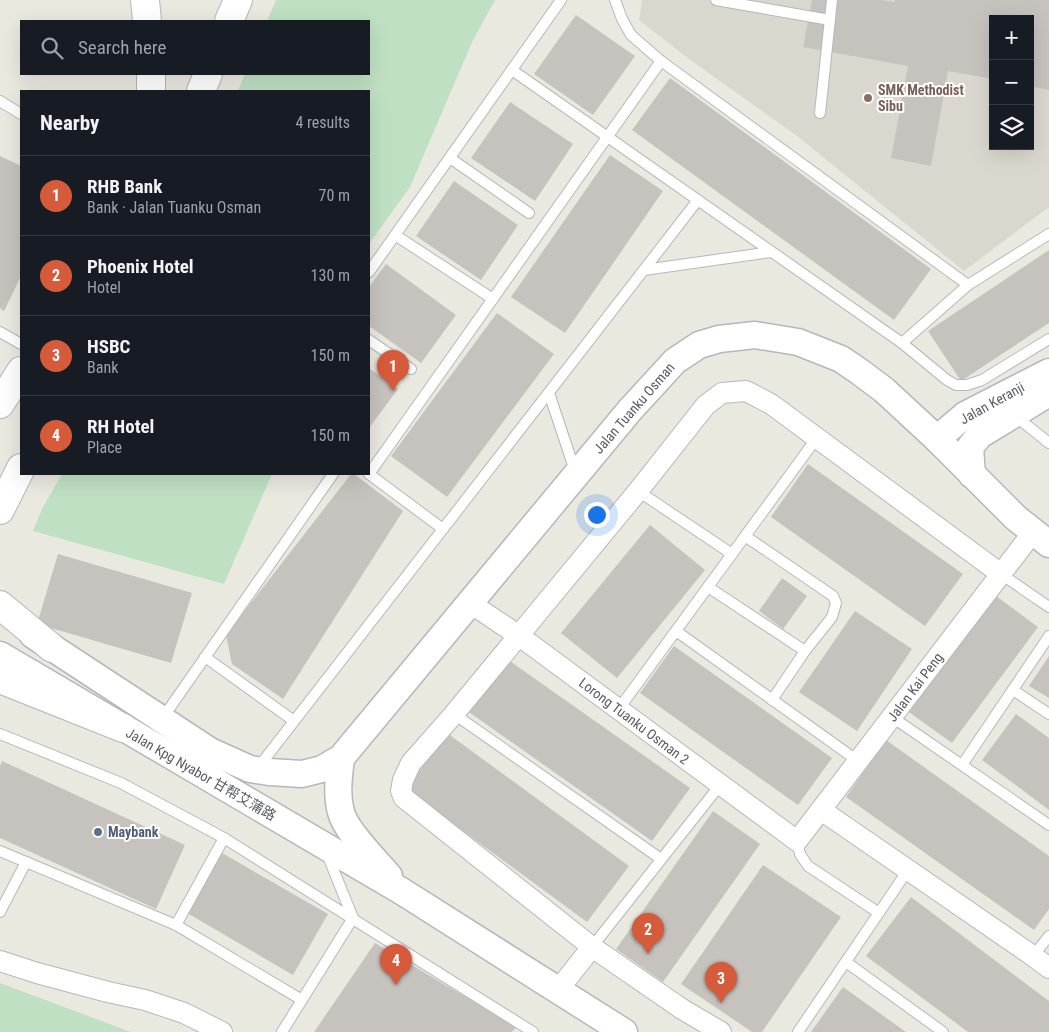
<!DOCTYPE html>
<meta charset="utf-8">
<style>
body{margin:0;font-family:"Roboto Condensed","Noto Sans SC",sans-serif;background:#20242c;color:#f1f3f6}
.controls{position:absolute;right:15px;top:15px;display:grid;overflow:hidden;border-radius:0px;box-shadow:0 5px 20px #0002}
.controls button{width:45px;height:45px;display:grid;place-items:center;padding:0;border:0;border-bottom:1px solid #363941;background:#171b24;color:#f1f3f6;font:25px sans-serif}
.you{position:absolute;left:596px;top:514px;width:18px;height:18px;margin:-12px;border:4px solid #fff;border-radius:50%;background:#1a73e8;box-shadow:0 0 0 8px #1a73e833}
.badge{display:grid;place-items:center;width:32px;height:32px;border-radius:50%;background:#d65b3b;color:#fff;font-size:16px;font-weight:700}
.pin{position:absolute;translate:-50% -41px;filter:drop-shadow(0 1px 2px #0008)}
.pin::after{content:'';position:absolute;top:26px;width:18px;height:15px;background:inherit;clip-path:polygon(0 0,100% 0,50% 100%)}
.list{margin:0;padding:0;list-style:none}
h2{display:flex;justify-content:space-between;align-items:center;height:65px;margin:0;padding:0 20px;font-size:21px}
h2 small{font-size:16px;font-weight:400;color:#9ea1a6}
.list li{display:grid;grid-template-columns:32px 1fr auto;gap:15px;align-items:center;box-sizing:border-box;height:80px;padding:0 20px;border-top:1px solid #363941}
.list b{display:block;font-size:19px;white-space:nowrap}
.list p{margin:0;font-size:16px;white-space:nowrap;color:#9ea1a6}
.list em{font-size:16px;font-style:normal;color:#9ea1a6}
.icon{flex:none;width:28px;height:28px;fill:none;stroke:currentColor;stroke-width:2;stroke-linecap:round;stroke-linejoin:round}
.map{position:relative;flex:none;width:1049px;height:1032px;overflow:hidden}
.search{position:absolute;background:#171b24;box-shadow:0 5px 20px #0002;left:20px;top:20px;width:350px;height:55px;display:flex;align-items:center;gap:12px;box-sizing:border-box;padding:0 18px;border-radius:0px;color:#9ea1a6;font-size:19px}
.panel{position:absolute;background:#171b24;box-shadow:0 5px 20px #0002;left:20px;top:90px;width:350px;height:385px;border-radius:0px}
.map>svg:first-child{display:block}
.education{fill:#dad8ce;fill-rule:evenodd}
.green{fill:#bfe0c3}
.building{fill:#c6c3be}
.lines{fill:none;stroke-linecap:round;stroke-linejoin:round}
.service-casing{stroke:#b6b7bc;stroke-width:12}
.minor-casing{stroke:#b6b7bc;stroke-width:22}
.tertiary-casing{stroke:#b6b7bc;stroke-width:29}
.secondary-casing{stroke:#b4b6bb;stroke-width:30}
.service{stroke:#fff;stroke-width:10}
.minor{stroke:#fff;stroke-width:20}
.tertiary{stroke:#fff;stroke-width:26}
.secondary{stroke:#fff;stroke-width:28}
.education-dot{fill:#8d6e63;stroke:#fff;stroke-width:2}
.service-dot{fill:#5c6f8a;stroke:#fff;stroke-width:2}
.labels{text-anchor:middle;stroke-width:4;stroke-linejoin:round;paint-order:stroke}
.education-label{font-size:14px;font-weight:bold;fill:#785e54;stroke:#fff;text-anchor:start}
.street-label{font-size:14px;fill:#595b60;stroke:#fff}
.service-label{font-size:14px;font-weight:bold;fill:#4e5e75;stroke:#fff;text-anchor:start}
</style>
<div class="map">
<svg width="1049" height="1032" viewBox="0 0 1049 1032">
<rect width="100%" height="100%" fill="#eae9e0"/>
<path class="education" d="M642,0H1049V207L964,271L797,136L689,59L639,20ZM993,19H1030V146H993Z"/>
<g class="green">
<path d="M276,0H495L473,40L410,187L369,244V91H238L245,74H369V21H267Z"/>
<path d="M62,474H272L224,584L33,531L42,509Z"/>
<path d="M0,983L131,1032H0Z"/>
</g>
<g class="building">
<path d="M812,0H881L894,2L895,0H1049V90L1030,86V19H993V79L948,71L931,166L891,158L908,66L803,47Z"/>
<path d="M576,15L635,56L593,115L534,74Z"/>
<path d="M670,78L931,269L894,320L632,130Z"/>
<path d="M510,102L573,144L535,201L471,158Z"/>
<path d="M610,155L663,191L565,333L511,297Z"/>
<path d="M0,156L21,166V276L4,311L0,308Z"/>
<path d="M454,181L518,225L481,280L416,236Z"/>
<path d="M1049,250V323L961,381L928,331Z"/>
<path d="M386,264L456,315L421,363L369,326V287Z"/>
<path d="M497,313L554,354L447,497L391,456Z"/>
<path d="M369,368L398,389L369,428Z"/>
<path d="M808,464L963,574L925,626L771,517Z"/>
<path d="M351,474H354L403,511L283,699L232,664L226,635Z"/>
<path d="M650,525L705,570L617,678L561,633Z"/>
<path d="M58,554L192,593L171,663L37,624Z"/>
<path d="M782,578L807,596L783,629L759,611Z"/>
<path d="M992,593L1038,627L952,743L906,710Z"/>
<path d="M855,611L912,649L857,731L799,692Z"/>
<path d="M674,646L832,758L798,805L640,693Z"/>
<path d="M1049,656V698L1029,686Z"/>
<path d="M504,657L690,788L652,841L466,710Z"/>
<path d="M1016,714L1049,738V810L982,760Z"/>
<path d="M447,733L629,866L587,922L406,789Z"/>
<path d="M886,740L1049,856V909L1034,930L846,797Z"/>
<path d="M2,761L185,845L156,909L0,838V766Z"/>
<path d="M713,811L760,844L663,982L616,949Z"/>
<path d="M222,853L328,914L293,975L187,913Z"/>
<path d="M763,865L841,917L762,1032H752L681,984Z"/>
<path d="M911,897L1049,1001V1032H968L866,956Z"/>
<path d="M375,943L516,1027L512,1032H314Z"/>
<path d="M843,987L906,1032H811Z"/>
</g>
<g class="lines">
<defs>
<g id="service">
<path d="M615,0L622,19L631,35L661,61L968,285"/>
<path d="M716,0L830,20"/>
<path d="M512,70L902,343L947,380L956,385H967L982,380L1049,339"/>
<path d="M0,101L21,114"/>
<path d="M820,113L832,0"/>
<path d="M450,158L529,213"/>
<path d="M395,235L493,299"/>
<path d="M644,270L771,252"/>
<path d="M369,272L561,0"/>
<path d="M0,332L21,344"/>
<path d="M369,340L411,369"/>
<path d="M902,343L968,285L1049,234"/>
<path d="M549,393L575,471"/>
<path d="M1014,415L1049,443"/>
<path d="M369,474L661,61"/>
<path d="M369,474L443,529"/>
<path d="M638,491L732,554"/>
<path d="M745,536L833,596L836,603L832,617L805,651L772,700"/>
<path d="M1001,574L1049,607"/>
<path d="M708,587L805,651"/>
<path d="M676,631L858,761"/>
<path d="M205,657L294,721"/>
<path d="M1013,690L1049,714"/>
<path d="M618,710L816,439"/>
<path d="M454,714L661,859"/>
<path d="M892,717L1049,825"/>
<path d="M162,719L333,474"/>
<path d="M0,734L121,783L224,838L533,1032"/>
<path d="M962,765L1049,636"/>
<path d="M257,769L698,200"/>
<path d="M797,841L800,854L808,866L879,913"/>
<path d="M0,851L176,925L302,1000"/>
<path d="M327,854L353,918"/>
<path d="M0,912L26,862"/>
<path d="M176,925L224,838"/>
<path d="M592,947L720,785"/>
<path d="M1033,956L1049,936"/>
<path d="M846,962L943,1032"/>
<path d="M282,1032L353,918"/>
<path d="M798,1032L908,870"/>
</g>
<g id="minor">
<path d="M470,603L518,635L797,841L1033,532"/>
<path d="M821,810L1033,956L1049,968"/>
<path d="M0,961L37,973L108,992L145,1000L184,1013L222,1032"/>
<path d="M558,990L592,947"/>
<path d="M721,1032L682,1009L592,947L404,798L401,791L403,780L411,763L454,714L638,491L706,405L722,393L746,391L771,404L1001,574"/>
</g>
<g id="tertiary">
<path d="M937,439L965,415L1049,372"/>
<path d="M972,475L970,447L980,435L1049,393"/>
<path d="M33,635L210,751L250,769L269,772L302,774L322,769L341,758L630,410L675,361L699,345L719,339L755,335L798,342L841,359L860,372L884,390L937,439L1016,518L1049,544"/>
<path d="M0,655L403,892L624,1032"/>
<path d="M341,758C339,776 336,794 341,812C345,830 376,861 389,876"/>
</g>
<g id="secondary">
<path d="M145,0L147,21"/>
<path d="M229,21L238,0"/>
<path d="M151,74V91"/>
<path d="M201,91L208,74"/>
<path d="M0,404L21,371"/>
<path d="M0,510L21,468"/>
<path d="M0,605L52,648"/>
<path d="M0,679L123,728"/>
</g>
</defs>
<use href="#service" class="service-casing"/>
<use href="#minor" class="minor-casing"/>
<use href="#tertiary" class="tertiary-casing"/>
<use href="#secondary" class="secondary-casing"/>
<use href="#service" class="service"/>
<use href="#minor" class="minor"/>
<use href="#tertiary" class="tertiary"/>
<use href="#secondary" class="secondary"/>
</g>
<circle class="education-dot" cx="868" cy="98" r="5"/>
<circle class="service-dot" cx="98" cy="832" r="5"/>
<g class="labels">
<g class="education-label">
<text x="878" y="95">SMK Methodist<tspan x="878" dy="16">Sibu</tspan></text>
</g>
<g class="street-label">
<text transform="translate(992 403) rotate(-29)" y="5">Jalan Keranji</text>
<text transform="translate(634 408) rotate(-49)" y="5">Jalan Tuanku Osman</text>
<text transform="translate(915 687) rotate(-53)" y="5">Jalan Kai Peng</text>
<text transform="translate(634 721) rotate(37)" y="5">Lorong Tuanku Osman 2</text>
<text transform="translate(201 774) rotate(30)" y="5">Jalan Kpg Nyabor 甘帮艾蒲路</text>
</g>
<g class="service-label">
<text x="108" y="837">Maybank</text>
</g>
</g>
</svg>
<div class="controls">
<button>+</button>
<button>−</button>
<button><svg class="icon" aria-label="layers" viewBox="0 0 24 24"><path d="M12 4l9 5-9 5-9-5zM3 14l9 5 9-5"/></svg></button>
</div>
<div class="you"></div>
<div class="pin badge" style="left:393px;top:391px">1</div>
<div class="pin badge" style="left:648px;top:954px">2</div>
<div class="pin badge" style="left:721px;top:1003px">3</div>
<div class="pin badge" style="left:396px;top:985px">4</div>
<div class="search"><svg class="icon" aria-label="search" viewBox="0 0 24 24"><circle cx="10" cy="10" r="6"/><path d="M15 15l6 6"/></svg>Search here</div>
<section class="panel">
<h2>Nearby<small>4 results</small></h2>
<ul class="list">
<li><span class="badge">1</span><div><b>RHB Bank</b><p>Bank · Jalan Tuanku Osman</p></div><em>70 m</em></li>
<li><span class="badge">2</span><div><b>Phoenix Hotel</b><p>Hotel</p></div><em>130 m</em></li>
<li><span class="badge">3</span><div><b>HSBC</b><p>Bank</p></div><em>150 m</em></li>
<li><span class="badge">4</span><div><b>RH Hotel</b><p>Place</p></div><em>150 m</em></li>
</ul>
</section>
</div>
